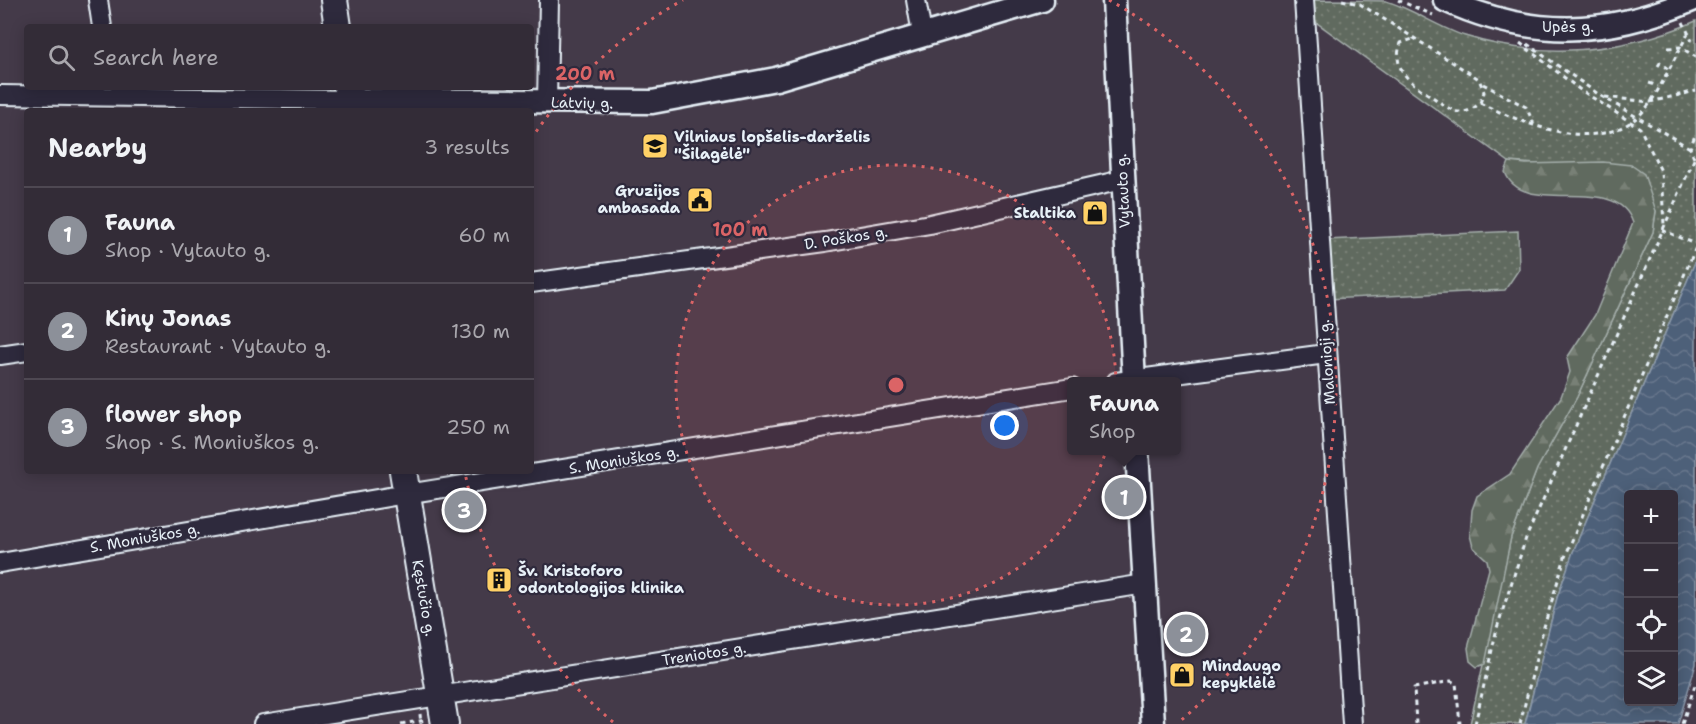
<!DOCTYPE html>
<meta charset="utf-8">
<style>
body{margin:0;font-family:"Shantell Sans",sans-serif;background:#3e3842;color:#f1f3f6}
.controls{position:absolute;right:18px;bottom:18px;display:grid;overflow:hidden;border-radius:6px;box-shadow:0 3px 15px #0003}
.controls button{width:54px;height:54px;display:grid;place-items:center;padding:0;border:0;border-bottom:2px solid #4e4852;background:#332c37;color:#f1f3f6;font:30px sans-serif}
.you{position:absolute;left:1005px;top:426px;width:21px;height:21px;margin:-15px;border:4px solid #fff;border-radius:50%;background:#1a73e8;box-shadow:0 0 0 9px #1a73e833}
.badge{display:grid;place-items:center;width:39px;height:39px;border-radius:50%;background:#8c9099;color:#fff;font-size:20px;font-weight:700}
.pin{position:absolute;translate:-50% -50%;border:3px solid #fff;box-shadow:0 2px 6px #0006}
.popup{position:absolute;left:1067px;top:377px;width:114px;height:78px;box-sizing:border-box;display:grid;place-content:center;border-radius:6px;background:#332c37;filter:drop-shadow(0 2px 4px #0005);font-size:20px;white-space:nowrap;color:#a9a7ad}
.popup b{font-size:22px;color:#f1f3f6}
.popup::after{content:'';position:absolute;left:50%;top:100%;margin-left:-12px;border:12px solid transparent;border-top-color:#332c37}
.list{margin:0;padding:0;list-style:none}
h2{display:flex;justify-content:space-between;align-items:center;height:78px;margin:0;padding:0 24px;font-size:26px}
h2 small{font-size:20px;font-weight:400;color:#a9a7ad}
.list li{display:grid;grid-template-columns:39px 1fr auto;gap:18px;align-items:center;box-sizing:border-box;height:96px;padding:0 24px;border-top:2px solid #4e4852}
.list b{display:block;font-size:22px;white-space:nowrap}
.list p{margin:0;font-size:20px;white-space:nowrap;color:#a9a7ad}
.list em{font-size:20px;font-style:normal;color:#a9a7ad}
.icon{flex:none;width:33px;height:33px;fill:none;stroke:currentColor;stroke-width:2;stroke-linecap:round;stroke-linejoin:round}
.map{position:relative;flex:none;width:1696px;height:724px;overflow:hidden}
.search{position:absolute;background:#332c37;box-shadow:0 3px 15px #0003;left:24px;top:24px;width:510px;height:66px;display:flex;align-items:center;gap:15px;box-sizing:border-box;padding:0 21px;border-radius:6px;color:#a9a7ad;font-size:22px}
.panel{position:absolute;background:#332c37;box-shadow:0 3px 15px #0003;left:24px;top:108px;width:510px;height:366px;border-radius:6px}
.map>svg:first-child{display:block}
.grass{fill:url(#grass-dots);stroke:#a4aeab;stroke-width:1.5}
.forest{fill:url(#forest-firs);stroke:#a4aeab;stroke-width:1.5}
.water{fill:url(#water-waves);stroke:#8c9aac;stroke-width:1.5;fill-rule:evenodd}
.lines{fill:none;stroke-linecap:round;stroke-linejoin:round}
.minor-casing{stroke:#e8f1f8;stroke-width:22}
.tertiary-casing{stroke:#e8f1f8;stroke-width:27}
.secondary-casing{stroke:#e8f1f8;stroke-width:30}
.path{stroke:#e8f1f8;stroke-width:3;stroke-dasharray:4.5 4.5;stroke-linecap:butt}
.minor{stroke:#2f2a3d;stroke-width:18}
.tertiary{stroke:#2f2a3d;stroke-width:22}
.secondary{stroke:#2f2a3d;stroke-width:26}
.ring{fill:none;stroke:#db6466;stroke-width:3;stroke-dasharray:3 6}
.labels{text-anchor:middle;stroke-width:4.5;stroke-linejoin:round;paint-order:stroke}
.street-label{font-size:15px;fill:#e8f1f8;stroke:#2f2a3d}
.poi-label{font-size:15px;font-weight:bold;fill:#e8f1f8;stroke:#2f2a3d;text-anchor:start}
.centre{fill:#db6466;stroke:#2f2a3d;stroke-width:3}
.ring-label{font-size:18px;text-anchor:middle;font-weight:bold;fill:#db6466;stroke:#2f2a3d;stroke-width:4.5;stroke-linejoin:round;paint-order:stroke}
</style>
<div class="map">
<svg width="1696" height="724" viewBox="0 0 1696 724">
<defs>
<pattern id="grass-dots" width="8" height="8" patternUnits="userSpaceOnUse" patternTransform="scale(1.5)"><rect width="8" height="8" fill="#616a5e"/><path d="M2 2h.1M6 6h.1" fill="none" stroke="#788076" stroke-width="1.8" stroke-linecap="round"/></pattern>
<pattern id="forest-firs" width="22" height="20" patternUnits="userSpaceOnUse" patternTransform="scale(1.5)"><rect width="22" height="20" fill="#616a5e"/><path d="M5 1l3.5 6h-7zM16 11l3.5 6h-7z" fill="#788076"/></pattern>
<pattern id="water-waves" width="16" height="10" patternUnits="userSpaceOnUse" patternTransform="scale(1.5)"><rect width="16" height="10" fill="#4e6079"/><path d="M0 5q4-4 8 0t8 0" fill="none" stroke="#68778d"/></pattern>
</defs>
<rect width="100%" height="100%" fill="#443a49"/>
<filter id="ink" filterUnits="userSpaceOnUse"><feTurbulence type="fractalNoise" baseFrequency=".0167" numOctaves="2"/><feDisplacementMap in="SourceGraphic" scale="12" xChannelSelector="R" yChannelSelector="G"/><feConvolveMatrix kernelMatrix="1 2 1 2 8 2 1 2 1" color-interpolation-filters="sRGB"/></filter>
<g filter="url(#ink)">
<g class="grass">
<path d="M1313,0C1333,0 1368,0 1386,1C1413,9 1437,27 1465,36C1541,60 1623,53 1696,21V260L1573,552L1557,598L1525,724H1470L1511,537L1537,469L1577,397L1653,232L1656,211L1550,165L1509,162L1313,20Z"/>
<path d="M1518,231L1519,269L1505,290L1328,299L1326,240Z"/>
</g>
<path class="forest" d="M1509,162L1526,164L1603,162L1631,165L1644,174L1656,211L1653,232L1577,397L1537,469L1511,537L1485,664L1477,667L1470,661L1468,648L1489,569L1487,560L1473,547L1470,535L1472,510L1477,496L1510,474L1561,397L1570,372L1567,358L1595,315L1633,223C1616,170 1523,220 1505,172Z"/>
<path class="water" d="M1696,260V664L1678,724H1525L1557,598L1573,552ZM1628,494H1674V702H1628Z"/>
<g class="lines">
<defs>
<g id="minor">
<path d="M98,0L102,27"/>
<path d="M916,0L922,34"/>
<path d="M1304,0L1352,724"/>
<path d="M0,95L349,100"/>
<path d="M547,102L549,0"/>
<path d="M531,283L825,242L930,224L1122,180"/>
<path d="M0,355L27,351"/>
<path d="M1116,382L1326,354"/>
<path d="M0,563L406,494L1072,388"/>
<path d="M263,724L1145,584"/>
</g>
<g id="tertiary">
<path d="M1114,0L1134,382"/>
<path d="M1445,0C1531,39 1606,37 1692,0"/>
<path d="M349,100L652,102L776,79L1042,0"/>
<path d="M1137,450L1153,724"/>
</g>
<g id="secondary">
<path d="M334,0L338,27"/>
<path d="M347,87L351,111"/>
<path d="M403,471L445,724"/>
</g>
</defs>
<use href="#minor" class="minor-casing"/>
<use href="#tertiary" class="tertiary-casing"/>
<use href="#secondary" class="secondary-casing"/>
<g class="path">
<path d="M1342,0L1360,4L1479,79L1484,92L1480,103C1474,108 1468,113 1459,112C1451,111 1441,103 1434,98C1413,84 1390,71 1401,43L1413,39"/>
<path d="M1398,0L1433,15"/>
<path d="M1683,22L1692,41"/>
<path d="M1520,43L1579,89L1640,128L1661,171L1664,225"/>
<path d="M1527,44L1601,96L1690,148"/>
<path d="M1668,48L1680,47L1696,57"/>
<path d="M1658,66L1660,63L1668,69"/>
<path d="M1665,74L1669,79"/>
<path d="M1649,83L1658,86"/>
<path d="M1483,84L1526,107L1534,124"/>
<path d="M1605,97L1650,102L1696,91"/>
<path d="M1480,103C1531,127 1610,160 1650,103C1664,82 1675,56 1688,34"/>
<path d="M1694,158L1690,148L1696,133"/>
<path d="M1662,230L1696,244"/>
<path d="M420,714L421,724"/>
<path d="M401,724L426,720"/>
<path d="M1416,724L1414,688L1451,681L1456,683L1460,724"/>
<path d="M1475,724L1497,628L1526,538L1696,155"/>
<path d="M1520,724L1543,630L1565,557L1696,247"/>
<path d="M1682,724L1696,682"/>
</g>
<use href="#minor" class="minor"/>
<use href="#tertiary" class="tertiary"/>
<use href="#secondary" class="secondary"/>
</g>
</g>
<circle cx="896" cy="385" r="220" fill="#db6466" fill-opacity=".12"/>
<g class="ring">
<circle cx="896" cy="385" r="220"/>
<path d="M613 722A440 440 0 0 1 465 473M531 139A440 440 0 0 1 683 0M1109 0A440 440 0 0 1 1179 722"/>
</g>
<defs>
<symbol id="school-square" viewBox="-11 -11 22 22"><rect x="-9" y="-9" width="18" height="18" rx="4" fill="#ffd166" stroke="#2f2a3d"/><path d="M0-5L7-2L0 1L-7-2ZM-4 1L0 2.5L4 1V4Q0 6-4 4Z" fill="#111"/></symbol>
<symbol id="civic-square" viewBox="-11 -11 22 22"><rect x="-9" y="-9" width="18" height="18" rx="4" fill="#ffd166" stroke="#2f2a3d"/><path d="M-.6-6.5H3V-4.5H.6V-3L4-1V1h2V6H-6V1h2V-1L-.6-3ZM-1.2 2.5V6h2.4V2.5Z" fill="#111"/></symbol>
<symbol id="shop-square" viewBox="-11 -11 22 22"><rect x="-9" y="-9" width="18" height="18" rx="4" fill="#ffd166" stroke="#2f2a3d"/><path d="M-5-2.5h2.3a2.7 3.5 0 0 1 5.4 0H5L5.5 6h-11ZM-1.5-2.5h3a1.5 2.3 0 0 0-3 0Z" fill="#111"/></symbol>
<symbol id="building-square" viewBox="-11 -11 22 22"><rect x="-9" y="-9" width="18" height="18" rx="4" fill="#ffd166" stroke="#2f2a3d"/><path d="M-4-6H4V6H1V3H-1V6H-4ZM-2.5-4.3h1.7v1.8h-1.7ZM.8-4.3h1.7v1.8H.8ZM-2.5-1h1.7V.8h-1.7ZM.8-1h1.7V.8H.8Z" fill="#111"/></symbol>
</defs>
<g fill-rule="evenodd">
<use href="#school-square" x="640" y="131" width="30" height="30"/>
<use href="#civic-square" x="685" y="185" width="30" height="30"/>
<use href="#shop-square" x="1080" y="198" width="30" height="30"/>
<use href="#building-square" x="484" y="565" width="30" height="30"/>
<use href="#shop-square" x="1167" y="660" width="30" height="30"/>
</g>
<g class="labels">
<g class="street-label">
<text x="1568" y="32">Upės g.</text>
<text transform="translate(582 103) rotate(1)" y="5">Latvių g.</text>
<text transform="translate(1123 191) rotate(-93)" y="5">Vytauto g.</text>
<text transform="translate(846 238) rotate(-9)" y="5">D. Poškos g.</text>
<text transform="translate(1327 362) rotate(-94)" y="5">Malonioji g.</text>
<text transform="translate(624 460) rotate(-9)" y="5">S. Moniuškos g.</text>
<text transform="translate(145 538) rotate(-10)" y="5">S. Moniuškos g.</text>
<text transform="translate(424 598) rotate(80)" y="5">Kęstučio g.</text>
<text transform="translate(704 654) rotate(-9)" y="5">Treniotos g.</text>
</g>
<g class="poi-label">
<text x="674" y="142">Vilniaus lopšelis-darželis<tspan x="674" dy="17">"Šilagėlė"</tspan></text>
<text x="680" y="196" text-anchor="end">Gruzijos<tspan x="680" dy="17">ambasada</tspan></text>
<text x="1076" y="218" text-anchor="end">Staltika</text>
<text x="518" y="576">Šv. Kristoforo<tspan x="518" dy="17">odontologijos klinika</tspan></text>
<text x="1202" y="671">Mindaugo<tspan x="1202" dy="17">kepyklėlė</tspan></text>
</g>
</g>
<circle cx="896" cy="385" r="9" class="centre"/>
<g class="ring-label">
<text x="585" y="80">200 m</text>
<text x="740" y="236">100 m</text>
</g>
</svg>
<div class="controls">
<button>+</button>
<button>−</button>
<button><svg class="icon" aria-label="locate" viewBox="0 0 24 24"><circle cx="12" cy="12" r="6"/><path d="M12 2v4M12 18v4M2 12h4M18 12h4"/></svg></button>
<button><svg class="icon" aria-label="layers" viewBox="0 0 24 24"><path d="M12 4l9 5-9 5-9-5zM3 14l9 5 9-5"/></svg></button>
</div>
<div class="you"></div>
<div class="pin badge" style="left:1124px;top:497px">1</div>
<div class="popup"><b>Fauna</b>Shop</div>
<div class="pin badge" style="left:1186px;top:634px">2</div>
<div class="pin badge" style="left:464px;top:510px">3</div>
<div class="search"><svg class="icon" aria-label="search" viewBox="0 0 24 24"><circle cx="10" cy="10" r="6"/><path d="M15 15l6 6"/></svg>Search here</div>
<section class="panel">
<h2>Nearby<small>3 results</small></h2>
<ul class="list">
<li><span class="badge">1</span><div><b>Fauna</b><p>Shop · Vytauto g.</p></div><em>60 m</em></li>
<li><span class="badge">2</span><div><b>Kinų Jonas</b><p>Restaurant · Vytauto g.</p></div><em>130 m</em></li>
<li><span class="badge">3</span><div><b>flower shop</b><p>Shop · S. Moniuškos g.</p></div><em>250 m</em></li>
</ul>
</section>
</div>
